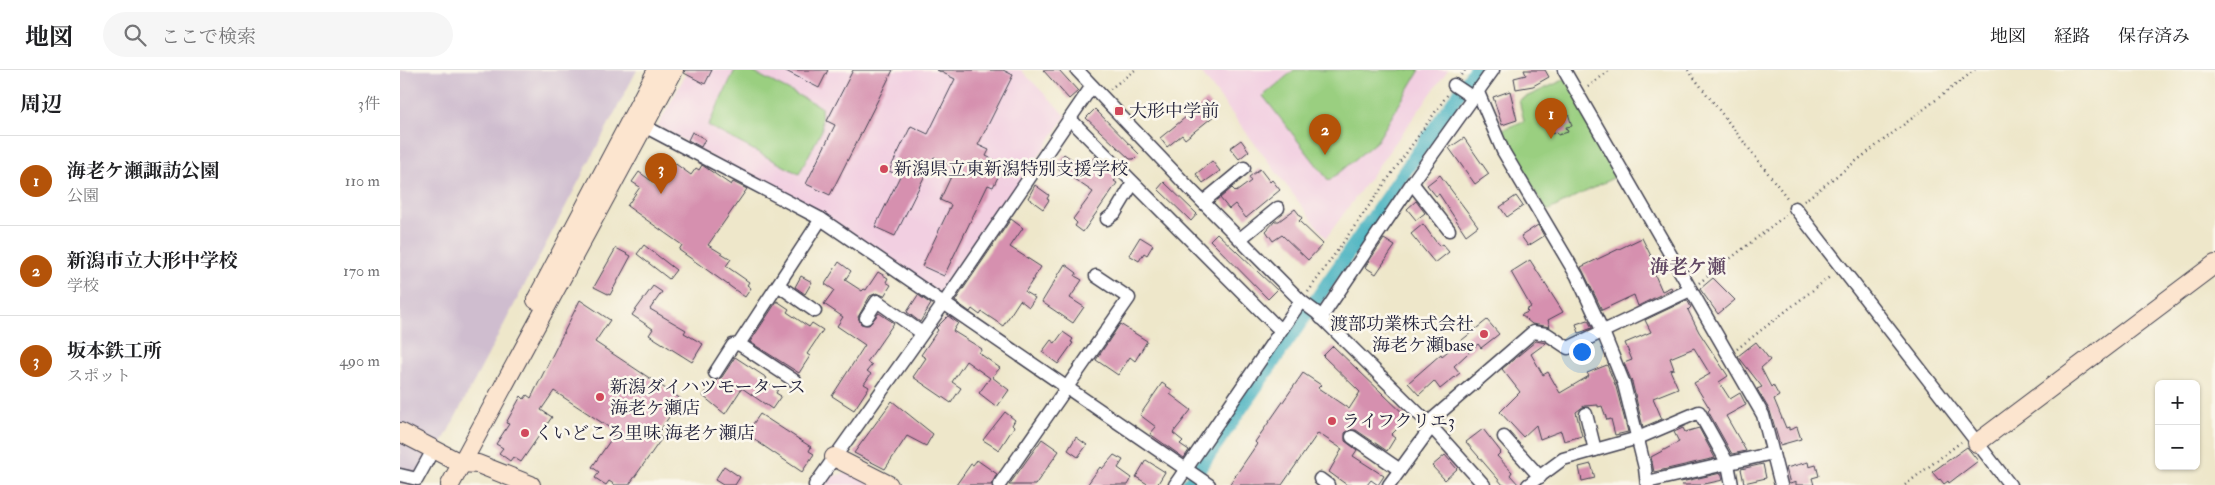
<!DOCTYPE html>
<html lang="ja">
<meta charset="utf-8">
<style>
body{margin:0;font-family:"IM FELL Double Pica","Noto Serif JP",serif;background:#f6f6f6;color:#202124}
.controls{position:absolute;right:15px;bottom:15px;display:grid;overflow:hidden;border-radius:8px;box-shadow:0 1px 4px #0004}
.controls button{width:45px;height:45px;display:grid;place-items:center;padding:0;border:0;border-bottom:1px solid #e0e0e0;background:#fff;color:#202124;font:25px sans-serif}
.you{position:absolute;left:1181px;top:281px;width:18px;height:18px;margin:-12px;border:4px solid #fff;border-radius:50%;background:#1a73e8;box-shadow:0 0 0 8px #1a73e833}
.badge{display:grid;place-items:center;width:32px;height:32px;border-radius:50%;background:#b45309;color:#fff;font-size:16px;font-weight:700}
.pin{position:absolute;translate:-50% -41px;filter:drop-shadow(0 1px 2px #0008)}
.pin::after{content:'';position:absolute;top:26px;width:18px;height:15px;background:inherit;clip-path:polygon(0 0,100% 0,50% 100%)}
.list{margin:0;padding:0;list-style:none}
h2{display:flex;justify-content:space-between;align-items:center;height:65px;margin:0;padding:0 20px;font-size:21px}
h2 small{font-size:16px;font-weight:400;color:#757577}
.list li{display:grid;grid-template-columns:32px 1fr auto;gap:15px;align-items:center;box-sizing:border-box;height:90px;padding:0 20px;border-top:1px solid #e0e0e0}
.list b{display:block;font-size:19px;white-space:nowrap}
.list p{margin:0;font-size:16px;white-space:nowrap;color:#757577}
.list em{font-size:16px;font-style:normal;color:#757577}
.icon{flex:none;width:28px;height:28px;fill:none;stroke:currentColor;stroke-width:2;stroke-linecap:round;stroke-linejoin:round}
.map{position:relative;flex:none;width:1815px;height:415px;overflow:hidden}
header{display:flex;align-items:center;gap:30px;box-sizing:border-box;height:70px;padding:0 25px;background:#fff;border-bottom:1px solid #e0e0e0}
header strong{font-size:24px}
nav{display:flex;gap:28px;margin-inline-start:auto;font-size:18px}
.search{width:350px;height:45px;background:#f6f6f6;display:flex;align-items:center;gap:12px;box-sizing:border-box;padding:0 18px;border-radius:28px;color:#757577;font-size:19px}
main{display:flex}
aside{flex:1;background:#fff}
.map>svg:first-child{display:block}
.built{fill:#f2cfe1}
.industrial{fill:#cfbdcf}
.green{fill:#9acf80;stroke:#5e785e}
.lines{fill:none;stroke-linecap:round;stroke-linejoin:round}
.canal{stroke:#42b0bf;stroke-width:14}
.building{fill:#d690af}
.street-casing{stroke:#414050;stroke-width:15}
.secondary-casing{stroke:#414050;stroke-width:20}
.path{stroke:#414050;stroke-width:2.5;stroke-dasharray:1 4;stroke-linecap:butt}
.street{stroke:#fff;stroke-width:12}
.secondary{stroke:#fce5cf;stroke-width:18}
.poi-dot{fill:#d1495b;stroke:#fbf7ec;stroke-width:2}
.labels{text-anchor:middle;stroke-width:5;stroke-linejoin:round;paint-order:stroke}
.poi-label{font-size:18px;fill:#22223b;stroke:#fbf7ec;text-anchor:start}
.neighbourhood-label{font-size:19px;font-weight:bold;fill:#614864;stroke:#fbf7ec}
</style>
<header>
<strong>地図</strong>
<div class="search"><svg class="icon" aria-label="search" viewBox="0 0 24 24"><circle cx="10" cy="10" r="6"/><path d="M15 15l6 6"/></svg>ここで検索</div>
<nav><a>地図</a><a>経路</a><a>保存済み</a></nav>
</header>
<main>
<aside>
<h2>周辺<small>3件</small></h2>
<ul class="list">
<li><span class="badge">1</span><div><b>海老ケ瀬諏訪公園</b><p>公園</p></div><em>110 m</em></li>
<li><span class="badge">2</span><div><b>新潟市立大形中学校</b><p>学校</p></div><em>170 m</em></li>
<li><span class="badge">3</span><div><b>坂本鉄工所</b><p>スポット</p></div><em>490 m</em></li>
</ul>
</aside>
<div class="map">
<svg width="1815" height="415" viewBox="0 0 1815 415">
<rect width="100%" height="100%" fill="#fbf7ec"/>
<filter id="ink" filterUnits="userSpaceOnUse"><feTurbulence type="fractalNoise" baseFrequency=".02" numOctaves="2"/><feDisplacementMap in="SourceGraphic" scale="10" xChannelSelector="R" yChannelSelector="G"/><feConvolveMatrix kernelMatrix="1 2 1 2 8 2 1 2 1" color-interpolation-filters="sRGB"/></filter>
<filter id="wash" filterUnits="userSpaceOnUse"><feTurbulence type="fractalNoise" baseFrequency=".0096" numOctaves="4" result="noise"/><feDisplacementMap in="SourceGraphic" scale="20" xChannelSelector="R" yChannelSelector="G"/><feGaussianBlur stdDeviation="1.12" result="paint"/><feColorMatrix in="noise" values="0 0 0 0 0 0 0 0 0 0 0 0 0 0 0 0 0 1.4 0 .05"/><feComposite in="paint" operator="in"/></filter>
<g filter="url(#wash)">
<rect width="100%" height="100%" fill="#eee7ca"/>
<g class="built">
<path d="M288,0H621L666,46L543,227L487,186L482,185L258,56Z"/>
<path d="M799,0H1048L926,168Z"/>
<path d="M452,402L477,415H425L432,406Z"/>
</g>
<path class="industrial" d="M0,0H237L20,415L0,414Z"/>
<g class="green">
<path d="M335,0H349L421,37L422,60L399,104L308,56Z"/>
<path d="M894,0H1020L977,71L929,111L863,26Z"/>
<path d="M1166,9L1219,105L1147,141L1107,77L1101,60L1124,51L1119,30Z"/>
</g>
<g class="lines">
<path class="canal" d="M788,415L1075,0"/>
</g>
<g id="blocks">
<g class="building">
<path d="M285,0H312L305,14L284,3Z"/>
<path d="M384,0H428L419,18Z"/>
<path d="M453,0H493L430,125L406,114L435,55L427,51Z"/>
<path d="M537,0H603L613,5L578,75L589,80L586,86L604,95L593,117L588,115L544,206L522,196L551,135L540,130L555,98L534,87L495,166L475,157L500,106L489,101L511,56L528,64L555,9Z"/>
<path d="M643,0H659L678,21L669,29Z"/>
<path d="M1124,0H1145L1149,7L1133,16L1116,19L1114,8L1126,5Z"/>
<path d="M1110,21L1117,50L1102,55L1093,27Z"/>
<path d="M807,30L816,41L813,43L815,45L785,69L782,65L767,77L760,68Z"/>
<path d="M1157,35L1158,38L1162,37L1164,42L1167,40L1172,56L1166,57L1168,62L1158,65L1157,62L1152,64L1146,46L1150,45L1148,38Z"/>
<path d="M695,39L739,84L734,89H730L686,48Z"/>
<path d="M292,62L305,69L301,77L288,70Z"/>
<path d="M1064,68L1089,104L1075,114L1049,78Z"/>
<path d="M841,70L849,81L839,89L830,78Z"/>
<path d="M664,84L687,99L695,86L717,108L714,111L717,113L683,162L675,156L677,153L673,149L693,122L655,96Z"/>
<path d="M812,91L820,101L803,113L796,104Z"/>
<path d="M273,92L291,105L296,98L299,100L302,95L331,115L333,112L347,119L308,175L331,189L326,196L349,212L347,215L351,218L345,227L279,180L282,175L227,136L240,117L232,112L239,102L253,112L256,107L261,110Z"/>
<path d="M860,99L870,112L872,110L880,120L846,148L835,134L829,139L820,128L832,118L836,122L851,111L849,107Z"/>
<path d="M1040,105L1078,156L1066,165L1039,124L1036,126L1027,115Z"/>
<path d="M764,112L797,144L791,151L758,119Z"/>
<path d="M635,115L649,125L647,129L649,130L643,139L628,128Z"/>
<path d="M1116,126L1123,136L1107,147L1100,137Z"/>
<path d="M1016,131L1025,143L1016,150L1007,139Z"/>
<path d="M895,139L902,148L899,151L923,174L908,190L882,165L873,171L866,161L875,151H879Z"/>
<path d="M611,149L623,158L610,177L641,197L625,222L635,228L629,237L620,230L603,256L582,242L580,245L572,239L570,242L555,231Z"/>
<path d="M1023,154L1039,176L1042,174L1049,182L1035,193L1011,164Z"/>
<path d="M1138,155L1144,166L1128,176L1121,166Z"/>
<path d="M817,163L877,220L868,229L810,170Z"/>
<path d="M740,167L753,175L747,185L744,183L739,191L729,185Z"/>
<path d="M1242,168L1253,190L1262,185L1268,197L1255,205L1262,221L1271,217L1272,219L1238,236L1234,225L1202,240L1181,197Z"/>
<path d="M984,169L995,176L976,204L965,197Z"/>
<path d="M244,175L276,200L269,209L237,184Z"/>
<path d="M216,178L231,186L210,225L194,217Z"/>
<path d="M1130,190L1163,242L1148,250L1150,257L1132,254L1121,245L1128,242L1126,240L1131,237L1111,202Z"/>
<path d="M439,192L451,201L445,210L462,221L464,219L466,220L478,202L488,208L486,212L491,215L484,226L477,223L470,226L458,247L461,254L469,255L479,243L494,253L467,292L472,295L467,301L471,304L464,314L469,317L454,340L432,326L465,275L437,256L443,247L424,234L434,220L425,214Z"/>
<path d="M665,194L677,203L675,206L682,210L670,228L684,237L673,253L642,232Z"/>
<path d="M401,206L412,212L405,224L395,217Z"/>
<path d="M1313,208L1335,230L1318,244L1300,219Z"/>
<path d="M253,216L262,222L250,239L286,260L284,263L303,274L292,292L249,265L253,259L232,245Z"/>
<path d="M518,225L531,234L520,252L507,242Z"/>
<path d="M180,230L210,250L195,272L281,329L257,365L262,368L229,415H215L209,411L206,415L195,408L199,402L192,397L216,362L154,321L141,340L152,347L121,392L113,387L110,391L99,383L103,378L96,374L109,354L106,353L121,326L124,329L127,325L131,328Z"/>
<path d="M1287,230L1291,237L1288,240L1299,262L1328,306L1319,312L1330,329L1340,323L1346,335L1326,346L1346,381L1332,384L1308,341L1310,339L1294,313L1310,304L1294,278L1270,288L1274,299L1270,300L1278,318L1253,328L1262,349L1243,357L1232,312L1224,293L1232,290L1225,273L1251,262L1245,250Z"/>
<path d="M377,231L389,239L387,242L409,257L412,253L423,260L407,284L410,286L399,303L350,272Z"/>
<path d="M548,246L558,253L553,261L582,279L579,283L600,298L592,307L609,320L597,337L579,323L590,308L566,291L552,312L561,318L551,333L513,307L526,288L521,285L538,260L536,258Z"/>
<path d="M1087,250L1099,264L1081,278L1078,274L1054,296L1060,303L1040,319L1034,311L1019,325L1008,313L1041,284L1042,286Z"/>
<path d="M1188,250L1192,258L1179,263L1176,254Z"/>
<path d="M720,254L747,271L735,291L730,287L718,305L696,290Z"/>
<path d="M663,262L673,269L671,272L673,273L658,294L642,282L651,270L655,273Z"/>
<path d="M1136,271L1146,273L1131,284L1143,305L1148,302L1160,323L1189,306L1187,303L1207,295L1216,317L1228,362L1215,365L1211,349L1207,350L1202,336L1198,337V335L1184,336L1176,342L1182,366L1164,371L1161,361L1140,369L1136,355L1123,367L1100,342L1120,322L1102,299Z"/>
<path d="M1356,272L1370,290L1361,298L1371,317L1373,315L1379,326L1374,329L1386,358L1389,357V360L1397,357L1401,369L1380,375L1370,341L1357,319L1362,317L1338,286Z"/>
<path d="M933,276L1008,348L991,365L995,368L987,381L956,360H949L945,363V371L957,380L953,386L984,406L978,415L971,410L967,415H947L929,402L942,379L918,363L882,415H829L857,374L855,372L903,303L921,315L918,318L949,339L960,322L923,286Z"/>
<path d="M335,287L367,308L365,311L378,319L376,323L381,326L372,339L342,318L325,344L303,326L313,312L322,307Z"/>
<path d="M762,313L772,320L770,324L791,340L773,363L783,371L780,374L789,380L784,388L750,364L756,357L740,345Z"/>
<path d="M492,331L533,364L526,376L507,366L485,399L454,383Z"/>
<path d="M605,342L615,350L612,355L614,357L599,380L583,370Z"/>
<path d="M360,344L411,377L409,381L414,384L402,402L346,364Z"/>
<path d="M1283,358L1285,362L1299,358L1315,388L1254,402L1251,387L1279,372L1274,362Z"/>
<path d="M1083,359L1101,382L1097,386L1112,402L1110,405L1119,415H1103L1066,372Z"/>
<path d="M676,367L687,375L678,387L668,380Z"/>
<path d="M642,369L659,381L635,415H609Z"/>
<path d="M1567,377L1578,391L1549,413L1548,411L1544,414L1540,409L1539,410L1532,402Z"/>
<path d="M714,385L723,390L718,398L732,408L728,415H687L700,397L702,399Z"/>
<path d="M1045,385L1057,399L1045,410L1032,396Z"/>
<path d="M577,390L597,404L591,415H556L571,394L573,395Z"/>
<path d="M746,390L765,402L757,415H749L736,407Z"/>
<path d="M1408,392L1409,397L1416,395L1419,406L1412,408L1414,415H1396V412L1390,414L1386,398Z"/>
<path d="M1191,394L1195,408L1182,411L1179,397Z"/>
<path d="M1363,394L1366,408L1344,413L1341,399Z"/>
<path d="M324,396L340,407L335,415H323L315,410Z"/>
<path d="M1321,403L1323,410L1300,415H1282L1281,412Z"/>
</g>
</g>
</g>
<g filter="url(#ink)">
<use href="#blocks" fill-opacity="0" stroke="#414050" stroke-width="1"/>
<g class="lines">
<defs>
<g id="street">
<path d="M677,0L790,119L901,231L917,243L1028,353L1084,415"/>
<path d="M1164,0L1363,345L1381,415"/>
<path d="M1054,15L1072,27"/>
<path d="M1077,20L1103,81L1177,206L1203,262L1224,314L1245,398L1247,415"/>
<path d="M670,49L876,256"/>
<path d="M244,56L421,149L809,415"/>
<path d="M1012,113L1049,160"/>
<path d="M803,132L844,98"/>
<path d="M1395,138L1610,415"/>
<path d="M707,149L715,143L733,113"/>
<path d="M840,169L878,138"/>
<path d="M378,215L415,241"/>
<path d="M466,248L477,231L522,263"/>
<path d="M921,248L1012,113L1093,0"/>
<path d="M339,274L395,311"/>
<path d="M315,303L333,275L339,274L421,149"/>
<path d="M1186,344L1195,380"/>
<path d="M1028,353L1133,262L1147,264L1168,278L1290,220"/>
<path d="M952,367L1000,400"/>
<path d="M1104,367L1140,407"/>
<path d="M0,405L17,409L33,380"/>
<path d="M920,409L928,415"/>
<path d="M1247,412L1373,383"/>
<path d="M415,415L544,233L692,16"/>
<path d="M599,415L729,228L696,206"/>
<path d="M775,415L901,231"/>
<path d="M989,415L1032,356"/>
<path d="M1128,415L1163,389L1238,368L1299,342L1328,394L1332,415"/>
</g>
<g id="secondary">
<path d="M136,230L257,0"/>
<path d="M0,362L60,393L78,394L131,415"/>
<path d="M1577,373L1815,194"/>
<path d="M434,387L489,415"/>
<path d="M50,415L274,0"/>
</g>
</defs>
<use href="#street" class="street-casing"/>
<use href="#secondary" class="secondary-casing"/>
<g class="path">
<path d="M1288,0L1388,129"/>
<path d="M1061,5L1065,0"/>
<path d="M1188,17L1210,0"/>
<path d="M710,19L735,0"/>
<path d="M1404,131L1575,0"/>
<path d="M1299,213L1386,145"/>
<path d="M908,222L1048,24"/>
<path d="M1337,279L1431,206"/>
<path d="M1505,415L1561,372"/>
</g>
<use href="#street" class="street"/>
<use href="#secondary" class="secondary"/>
</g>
</g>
<g class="poi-dot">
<rect x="714" y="36" width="10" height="10" rx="2.5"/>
<circle cx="484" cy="99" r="5"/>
<circle cx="1084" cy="264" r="5"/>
<circle cx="200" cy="327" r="5"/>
<circle cx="932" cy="351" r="5"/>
<circle cx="125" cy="363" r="5"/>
</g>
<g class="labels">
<g class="poi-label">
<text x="729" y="47">大形中学前</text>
<text x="494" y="105">新潟県立東新潟特別支援学校</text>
<text x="1074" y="260" text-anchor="end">渡部功業株式会社<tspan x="1074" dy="21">海老ケ瀬base</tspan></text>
<text x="210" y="323">新潟ダイハツモータース<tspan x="210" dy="21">海老ケ瀬店</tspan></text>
<text x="942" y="357">ライフクリエ3</text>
<text x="135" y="369">くいどころ里味 海老ケ瀬店</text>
</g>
<g class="neighbourhood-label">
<text x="1288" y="203">海老ケ瀬</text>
</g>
</g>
</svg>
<div class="controls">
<button>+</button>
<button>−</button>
</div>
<div class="you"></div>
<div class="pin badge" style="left:1151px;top:69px">1</div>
<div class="pin badge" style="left:925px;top:85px">2</div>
<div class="pin badge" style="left:261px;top:124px">3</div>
</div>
</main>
